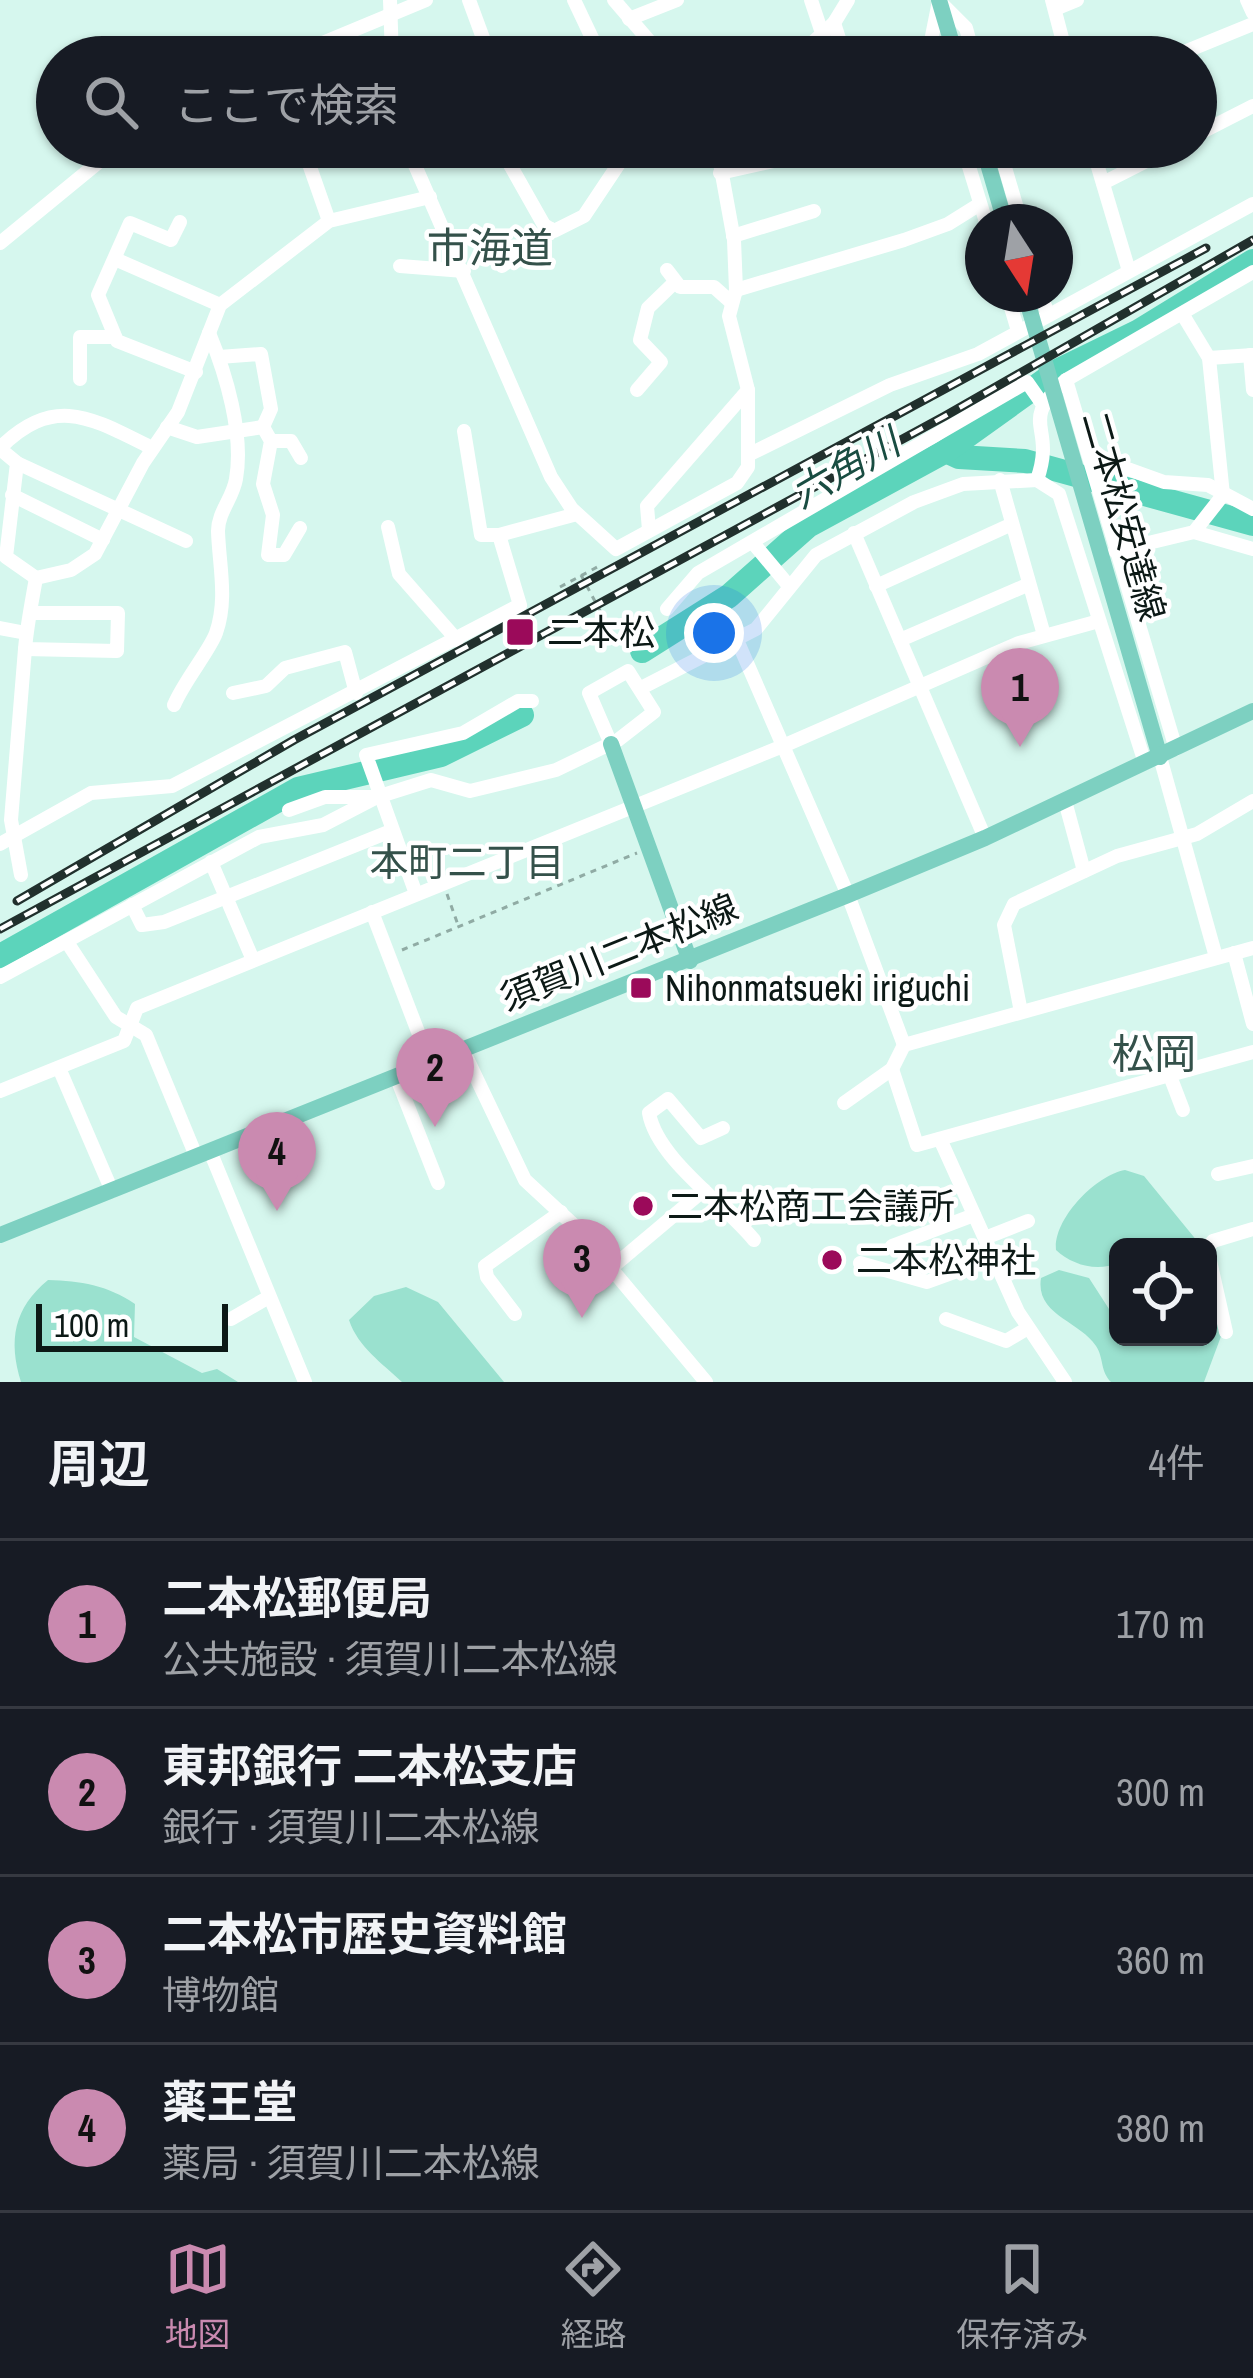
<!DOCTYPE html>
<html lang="ja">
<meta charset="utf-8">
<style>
body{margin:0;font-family:"Archivo Narrow","Noto Sans JP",sans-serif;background:#242831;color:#f1f3f6}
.controls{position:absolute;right:36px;bottom:36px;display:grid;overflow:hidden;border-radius:18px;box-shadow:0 3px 9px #0004}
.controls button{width:108px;height:108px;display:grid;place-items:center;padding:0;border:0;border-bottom:3px solid #363941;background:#171b24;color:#f1f3f6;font:60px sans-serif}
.compass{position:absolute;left:965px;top:204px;width:108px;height:108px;border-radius:50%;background:#171b24;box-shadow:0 3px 9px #0004;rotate:168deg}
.scale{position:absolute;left:36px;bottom:30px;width:192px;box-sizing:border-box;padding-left:12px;border:6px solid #0c1916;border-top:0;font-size:33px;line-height:42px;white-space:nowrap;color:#0c1916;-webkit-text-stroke:9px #fff;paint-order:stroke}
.you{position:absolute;left:714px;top:633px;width:42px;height:42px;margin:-30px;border:9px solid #fff;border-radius:50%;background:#1a73e8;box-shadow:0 0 0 18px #1a73e833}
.badge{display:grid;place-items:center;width:78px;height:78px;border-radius:50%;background:#ca8ab0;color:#111;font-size:39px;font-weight:700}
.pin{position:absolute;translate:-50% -99px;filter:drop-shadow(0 3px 6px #0008)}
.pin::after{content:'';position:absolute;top:63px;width:42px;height:36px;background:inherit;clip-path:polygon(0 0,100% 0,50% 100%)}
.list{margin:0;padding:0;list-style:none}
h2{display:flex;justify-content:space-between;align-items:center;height:156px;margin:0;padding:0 48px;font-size:51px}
h2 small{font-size:39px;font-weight:400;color:#9ea1a6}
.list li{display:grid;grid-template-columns:78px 1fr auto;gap:36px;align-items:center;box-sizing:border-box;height:168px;padding:0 48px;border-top:3px solid #363941}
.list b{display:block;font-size:45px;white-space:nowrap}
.list p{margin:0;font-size:39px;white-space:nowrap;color:#9ea1a6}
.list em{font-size:39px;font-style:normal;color:#9ea1a6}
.icon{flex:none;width:66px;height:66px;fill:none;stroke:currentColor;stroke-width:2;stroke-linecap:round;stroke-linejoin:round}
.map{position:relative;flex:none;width:1253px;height:1382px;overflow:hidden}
.search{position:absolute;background:#171b24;box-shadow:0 3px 9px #0004;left:36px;right:36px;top:36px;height:132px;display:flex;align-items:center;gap:30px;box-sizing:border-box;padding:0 42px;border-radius:66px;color:#9ea1a6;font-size:45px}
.sheet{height:828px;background:#171b24}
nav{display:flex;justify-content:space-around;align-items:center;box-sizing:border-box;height:168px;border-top:3px solid #363941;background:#171b24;font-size:33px;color:#9ea1a6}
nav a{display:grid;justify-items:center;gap:6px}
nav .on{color:#ca8ab0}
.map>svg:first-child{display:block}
.green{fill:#9ae1cf}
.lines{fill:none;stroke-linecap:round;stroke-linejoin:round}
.river{stroke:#5cd4bb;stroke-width:24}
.path{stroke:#90aba4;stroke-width:3;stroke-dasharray:6 6;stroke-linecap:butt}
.minor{stroke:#fff;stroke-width:14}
.major{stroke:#7dd0c1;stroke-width:16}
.rail-casing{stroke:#21302d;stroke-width:9}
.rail{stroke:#fff;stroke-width:4.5;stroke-dasharray:14;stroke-linecap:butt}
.poi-dot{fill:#9b0a5a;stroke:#fff;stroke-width:4.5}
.labels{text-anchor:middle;stroke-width:9;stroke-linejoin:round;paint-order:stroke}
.street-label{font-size:36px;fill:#0c1916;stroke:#fff}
.poi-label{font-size:36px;fill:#0c1916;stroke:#fff;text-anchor:start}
.water-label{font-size:39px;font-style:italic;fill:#194d42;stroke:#fff}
.neighbourhood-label{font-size:39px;fill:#34514a;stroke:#fff}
.quarter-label{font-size:42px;fill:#34514a;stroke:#fff}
</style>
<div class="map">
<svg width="1253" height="1382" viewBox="0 0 1253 1382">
<rect width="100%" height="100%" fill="#d6f7ee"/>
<g class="green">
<path d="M1125,1170L1144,1176L1202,1247H1118V1262C1099,1273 1072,1265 1056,1250C1053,1219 1096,1175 1125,1170Z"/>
<path d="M1208,1264L1223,1331L1204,1382H1111C1100,1371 1104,1358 1096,1346C1080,1321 1035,1315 1041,1278L1059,1270L1089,1278L1118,1323V1337H1208Z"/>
<path d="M48,1280C81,1281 107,1285 135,1304L134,1337L202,1373L217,1369L238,1382H21C8,1340 14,1308 48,1280Z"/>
<path d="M406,1287L438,1302L504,1382H402C382,1363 358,1347 349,1320L374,1296Z"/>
</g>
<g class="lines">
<g class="river">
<path d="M946,451L959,457L1025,461L1253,524"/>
<path d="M642,651L729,596L808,526L946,451L1059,370L1139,331L1253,261"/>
<path d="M0,956L298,789L441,755L522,715"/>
</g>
<g class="path">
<path d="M581,575L613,635"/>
<path d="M560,587L601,565"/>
<path d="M447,894L458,925"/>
<path d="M402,950L637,853"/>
</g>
<g class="minor">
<path d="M390,0L392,57"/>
<path d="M469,0L490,57"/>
<path d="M574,0L601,57"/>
<path d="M614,0L663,57"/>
<path d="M811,0L822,33"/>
<path d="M1052,0L1067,57"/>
<path d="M1247,0L1253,13"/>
<path d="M939,1L966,28L974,57"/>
<path d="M1055,9L1077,0"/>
<path d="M629,19L677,0"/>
<path d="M834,23L845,57"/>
<path d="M289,57L426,0"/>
<path d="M797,57L834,23L848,0"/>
<path d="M936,57L931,41L939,1"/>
<path d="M1172,57L1253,24"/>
<path d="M1196,135L1253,106"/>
<path d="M303,147L329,221"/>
<path d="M407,147L551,477L572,509L616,549L737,483L748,467V455L890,385L978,354L1253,204"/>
<path d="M500,147L544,225L554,231L584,216L630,147"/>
<path d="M717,147L734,240L736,290L729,316L748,390V455"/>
<path d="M873,147L877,161L926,147"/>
<path d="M963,147L986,222"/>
<path d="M999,147L1021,222"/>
<path d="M1092,147L1129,271"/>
<path d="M720,173L814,152"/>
<path d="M1103,183L1174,147"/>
<path d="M180,222L171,240L130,223L98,295L117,341L196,372"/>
<path d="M733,236L814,211"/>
<path d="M0,243L117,147"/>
<path d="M115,259L220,305"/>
<path d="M400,266L464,271"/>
<path d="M502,266L551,229"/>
<path d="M667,270L680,287H714L732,303"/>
<path d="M736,290L904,240L948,224L980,204"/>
<path d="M1007,294L1018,331"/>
<path d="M1041,294L1048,315"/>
<path d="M1250,355L1253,390"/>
<path d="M219,357L261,354L271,409L263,427"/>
<path d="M1209,358L1253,355"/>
<path d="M80,379V337H114"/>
<path d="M1066,380L1176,749"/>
<path d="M637,390L661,362L640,340L648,308L675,282"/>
<path d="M167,427L197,437L263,427L271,441L263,484L273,515L268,555H284L300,528"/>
<path d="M464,431L481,535H499"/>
<path d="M271,441H291L301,458"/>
<path d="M0,448C55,393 93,419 152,448"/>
<path d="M0,449L17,463L6,557L36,578L71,570L95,554L143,463L178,412L220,305L329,221L430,197"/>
<path d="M1089,455L1164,482L1208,485L1253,509"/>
<path d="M17,463L186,541"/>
<path d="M1000,480L1044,635"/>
<path d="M1037,480L1059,494L1145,763"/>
<path d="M12,495L103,540"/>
<path d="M388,527L399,574L457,640"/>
<path d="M649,530L647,506L748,390"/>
<path d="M1194,532L1253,549"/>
<path d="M854,533L985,838"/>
<path d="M754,544L789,586"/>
<path d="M1115,551L1194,532L1223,495L1209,358L1183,315"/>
<path d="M876,586L1010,525"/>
<path d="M667,609L698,573L1027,382L1041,402"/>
<path d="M30,613H118L117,651L25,649C27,625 32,601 36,578"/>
<path d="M0,628L26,633"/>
<path d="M737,640L848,895L904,1045L1253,948"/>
<path d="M900,640L1027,585"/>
<path d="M643,687L756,629L816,555L914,502L963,484L1037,480C1057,423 1016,425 1066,380L1253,272"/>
<path d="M233,693L266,686L285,668L345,652L356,693"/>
<path d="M174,705C184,681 210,650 216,633C228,599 219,565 218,531C218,512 233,498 236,479C244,434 226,374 209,333"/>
<path d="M1160,757L1216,957"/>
<path d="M1065,801L1084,871"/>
<path d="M289,810L325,797H377"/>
<path d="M0,844L91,793L172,786L520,605L499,535L577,514"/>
<path d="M211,862L253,960"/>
<path d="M21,875L11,820L25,649"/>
<path d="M416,894L366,755L463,733L518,701H532"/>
<path d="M132,905L142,925L164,922L391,831"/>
<path d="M372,912L430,1063"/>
<path d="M67,942L116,1017L146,1035L196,1156"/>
<path d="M1234,953L1253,1024"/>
<path d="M0,977L259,837L323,825L377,797L431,780L470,791L556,770L618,740L654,712L628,671L589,693L611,744"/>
<path d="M1021,1012L1004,925L1014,904L1117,856L1197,834L1253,801"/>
<path d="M463,1050L525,1180L579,1230L706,1382"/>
<path d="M59,1068L112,1191"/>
<path d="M892,1069L917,1145L1253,1052"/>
<path d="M396,1076L438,1183"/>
<path d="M1170,1076L1183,1110"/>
<path d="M0,1091L124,1041L137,1008L783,746L1019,643L1099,621"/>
<path d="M844,1103L892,1069L904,1045"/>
<path d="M723,1128L701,1138L668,1099L649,1113C657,1159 725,1204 754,1240"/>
<path d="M940,1139L1018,1312L1065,1382"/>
<path d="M210,1151L305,1382"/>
<path d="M1218,1174L1253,1166"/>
<path d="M985,1238L1028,1221"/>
<path d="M892,1246L974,1215"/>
<path d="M1208,1247L1213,1241L1253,1229"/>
<path d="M1208,1252L1226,1332"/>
<path d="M860,1263L927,1282L993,1258"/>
<path d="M996,1266L1018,1257"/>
<path d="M610,1269L704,1190"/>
<path d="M515,1314L487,1277L485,1266L561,1212"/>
<path d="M231,1319L269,1297"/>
<path d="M946,1319L1006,1341L1028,1328"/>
</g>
<g class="major">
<path d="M939,0L956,57"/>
<path d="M983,147L1005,222"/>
<path d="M1025,294L1160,757"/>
<path d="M611,744L690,961"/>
<path d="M0,1235L848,895L985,838L1253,711"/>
</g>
<defs>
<g id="rail">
<path d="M17,901L294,740L1206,248"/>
<path d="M0,929L945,416L1253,240"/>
</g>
</defs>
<use href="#rail" class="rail-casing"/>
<use href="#rail" class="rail"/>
</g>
<g class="poi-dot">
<rect x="505" y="617" width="30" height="30" rx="6"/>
<rect x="629" y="976" width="24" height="24" rx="6"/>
<circle cx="643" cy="1206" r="12"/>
<circle cx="832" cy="1260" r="12"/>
</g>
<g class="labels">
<g class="street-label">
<text transform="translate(1124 516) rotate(74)" y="13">二本松安達線</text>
<text transform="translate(619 952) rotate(-22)" y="13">須賀川二本松線</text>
</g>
<g class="poi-label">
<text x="547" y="645">二本松</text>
<text x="665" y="1001">Nihonmatsueki iriguchi</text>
<text x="667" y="1219">二本松商工会議所</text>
<text x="856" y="1273">二本松神社</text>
</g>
<g class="water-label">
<text transform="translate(845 468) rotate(-30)" y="14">六角川</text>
</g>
<g class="neighbourhood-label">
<text x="467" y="876">本町二丁目</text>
</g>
<g class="quarter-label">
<text x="490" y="263">市海道</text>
<text x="1154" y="1069">松岡</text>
</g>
</g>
</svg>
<div class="controls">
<button><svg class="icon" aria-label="locate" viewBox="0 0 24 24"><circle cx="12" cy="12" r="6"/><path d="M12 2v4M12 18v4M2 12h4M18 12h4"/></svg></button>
</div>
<svg class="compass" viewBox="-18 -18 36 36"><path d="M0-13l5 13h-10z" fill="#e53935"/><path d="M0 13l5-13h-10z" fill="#9ea1a6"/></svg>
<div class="scale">100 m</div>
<div class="you"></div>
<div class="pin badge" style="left:1020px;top:747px">1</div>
<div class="pin badge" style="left:435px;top:1127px">2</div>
<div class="pin badge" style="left:582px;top:1318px">3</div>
<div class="pin badge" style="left:277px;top:1211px">4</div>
<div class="search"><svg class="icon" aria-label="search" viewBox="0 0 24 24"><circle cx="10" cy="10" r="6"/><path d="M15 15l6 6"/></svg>ここで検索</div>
</div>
<section class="sheet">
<h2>周辺<small>4件</small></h2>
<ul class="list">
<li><span class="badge">1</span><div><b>二本松郵便局</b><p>公共施設 · 須賀川二本松線</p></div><em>170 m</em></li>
<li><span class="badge">2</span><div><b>東邦銀行 二本松支店</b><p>銀行 · 須賀川二本松線</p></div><em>300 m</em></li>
<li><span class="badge">3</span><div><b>二本松市歴史資料館</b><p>博物館</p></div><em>360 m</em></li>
<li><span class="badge">4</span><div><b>薬王堂</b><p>薬局 · 須賀川二本松線</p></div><em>380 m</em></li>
</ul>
</section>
<nav>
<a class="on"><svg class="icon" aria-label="map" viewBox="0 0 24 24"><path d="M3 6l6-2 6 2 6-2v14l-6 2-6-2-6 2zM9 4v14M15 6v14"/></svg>地図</a>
<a><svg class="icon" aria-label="directions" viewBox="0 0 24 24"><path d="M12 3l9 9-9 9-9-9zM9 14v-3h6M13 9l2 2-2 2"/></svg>経路</a>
<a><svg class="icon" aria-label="saved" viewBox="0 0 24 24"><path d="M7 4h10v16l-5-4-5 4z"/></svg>保存済み</a>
</nav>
